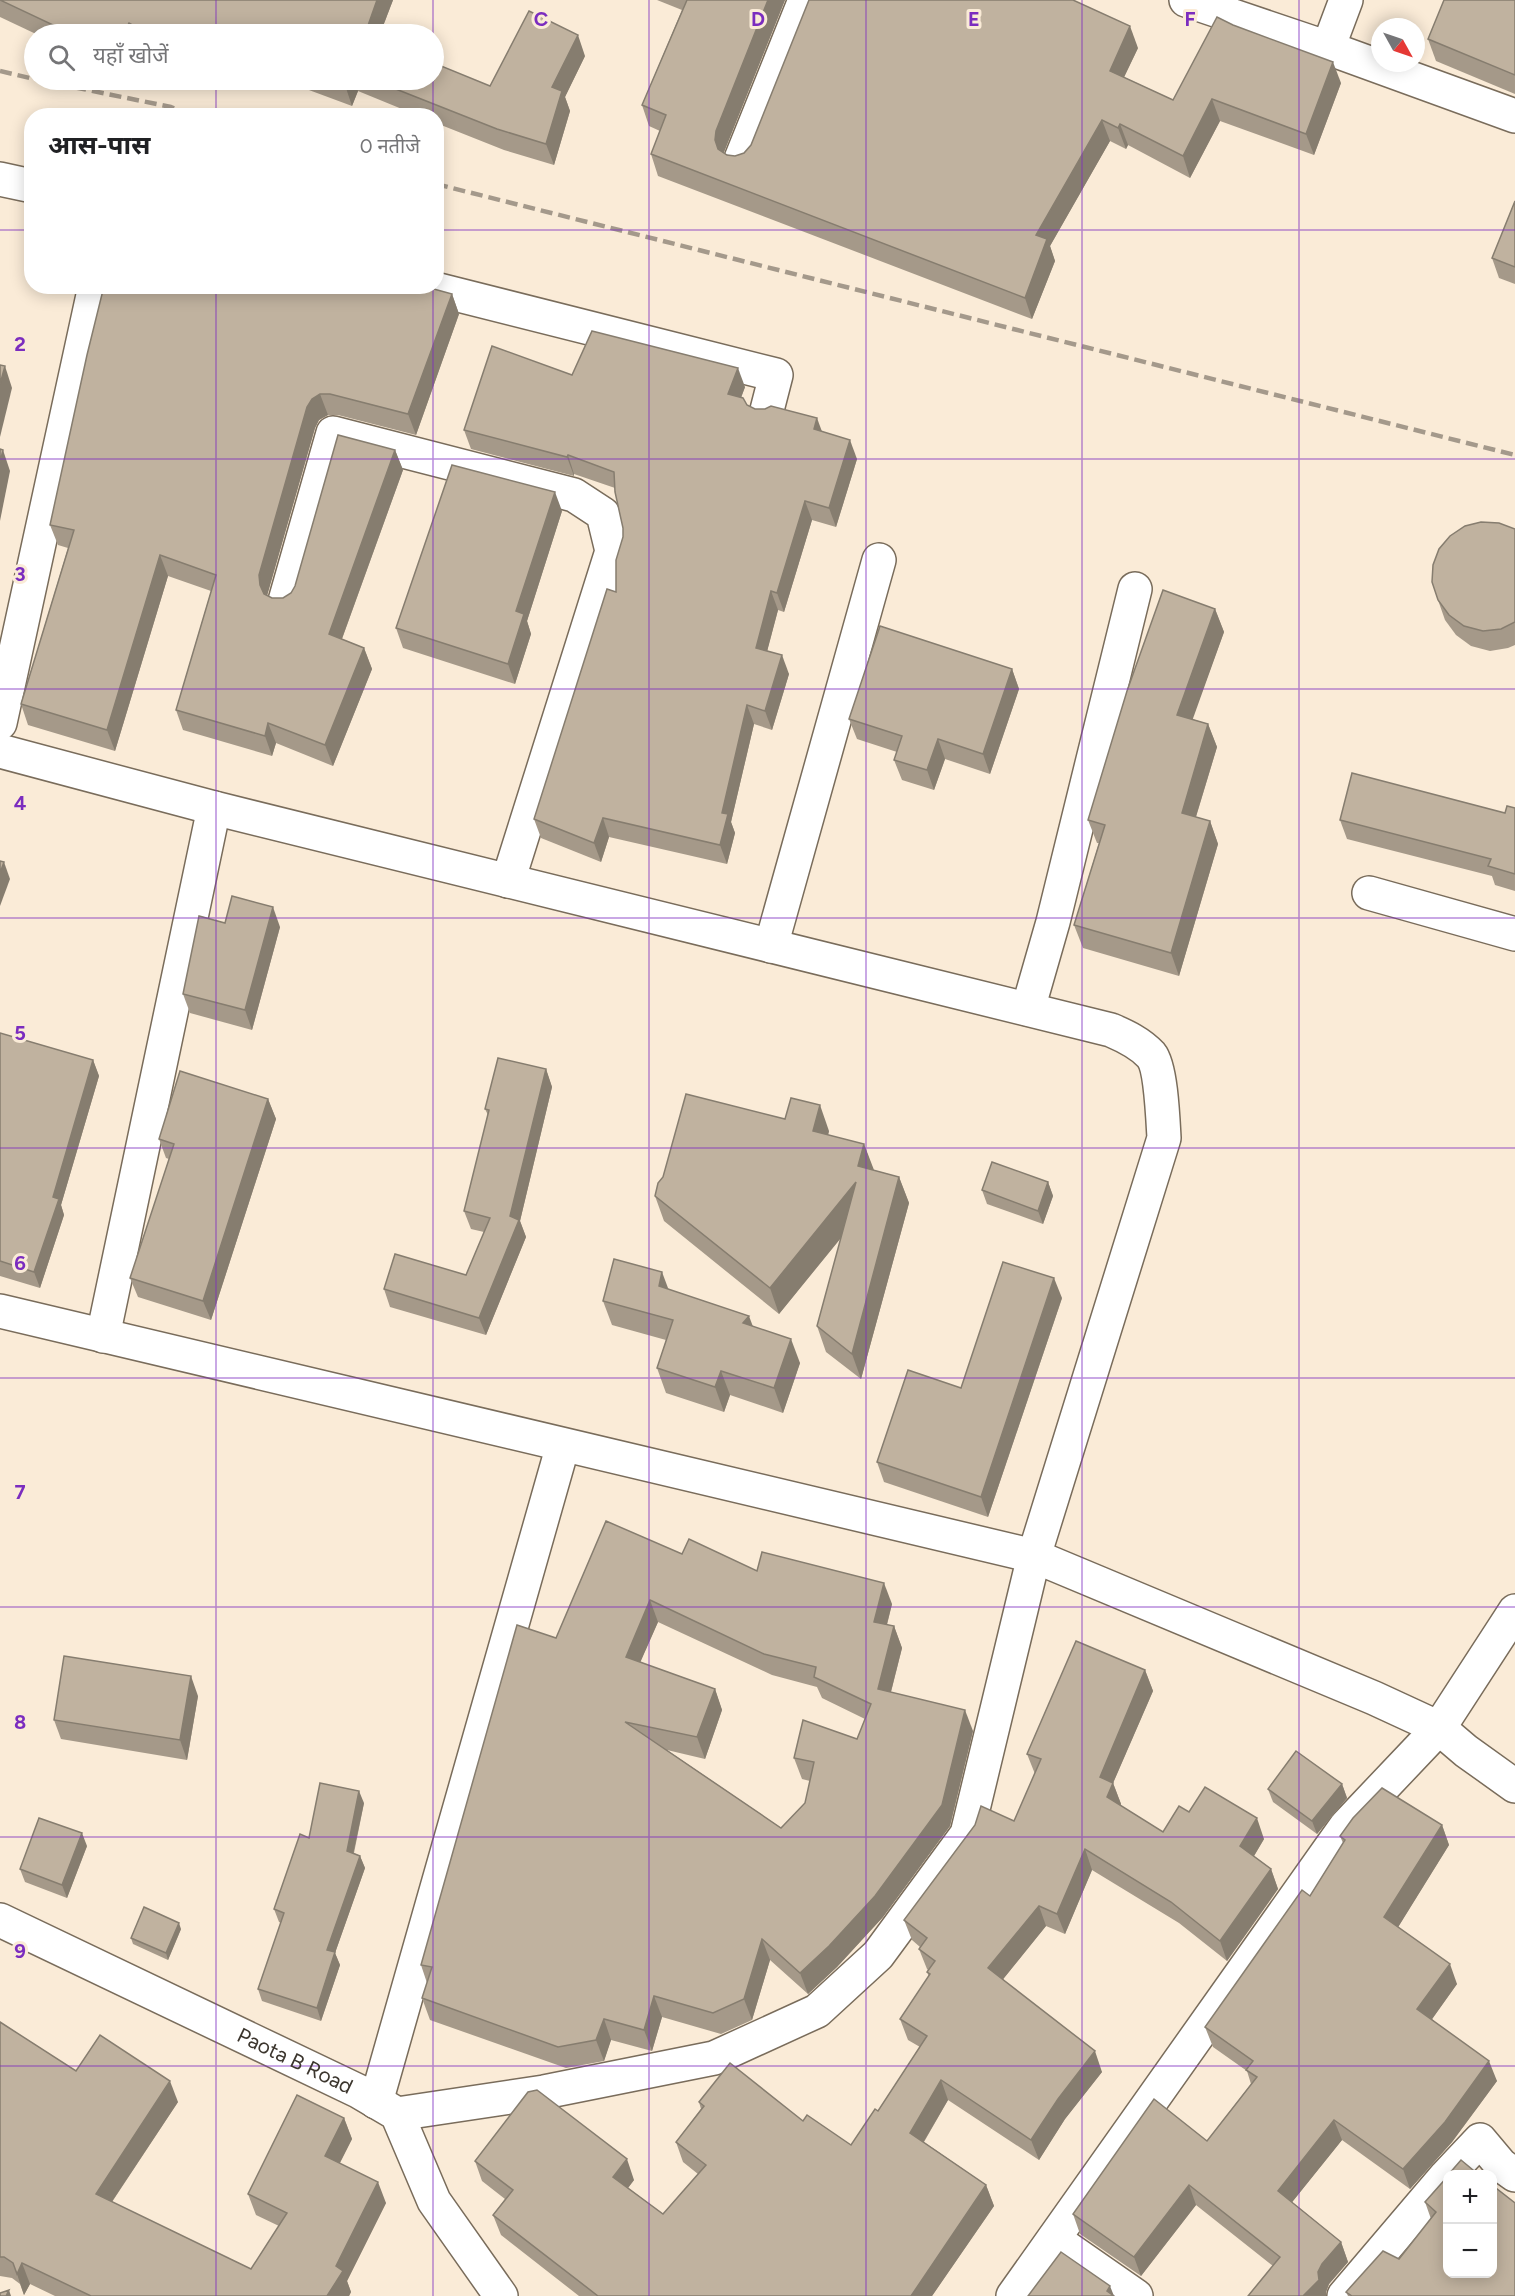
<!DOCTYPE html>
<html lang="hi">
<meta charset="utf-8">
<style>
body{margin:0;font-family:Figtree,"Noto Sans Devanagari",sans-serif;background:#f6f6f6;color:#202124}
.controls{position:absolute;right:18px;bottom:18px;display:grid;overflow:hidden;border-radius:12px;box-shadow:0 3px 15px #0003}
.controls button{width:54px;height:54px;display:grid;place-items:center;padding:0;border:0;border-bottom:2px solid #e0e0e0;background:#fff;color:#202124;font:30px sans-serif}
.compass{position:absolute;left:1371px;top:18px;width:54px;height:54px;border-radius:50%;background:#fff;box-shadow:0 3px 15px #0003;rotate:130deg}
.list{margin:0;padding:0;list-style:none}
h2{display:flex;justify-content:space-between;align-items:center;height:78px;margin:0;padding:0 24px;font-size:26px}
h2 small{font-size:20px;font-weight:400;color:#757577}
.icon{flex:none;width:33px;height:33px;fill:none;stroke:currentColor;stroke-width:2;stroke-linecap:round;stroke-linejoin:round}
.map{position:relative;flex:none;width:1515px;height:2296px;overflow:hidden}
.search{position:absolute;background:#fff;box-shadow:0 3px 15px #0003;left:24px;top:24px;width:420px;height:66px;display:flex;align-items:center;gap:15px;box-sizing:border-box;padding:0 21px;border-radius:33px;color:#757577;font-size:22px}
.panel{position:absolute;background:#fff;box-shadow:0 3px 15px #0003;left:24px;top:108px;width:420px;height:186px;border-radius:24px}
.map>svg:first-child{display:block}
.lines{fill:none;stroke-linecap:round;stroke-linejoin:round}
.minor-casing{stroke:#796c5b;stroke-width:36}
.minor{stroke:#fff;stroke-width:33}
.rail{stroke:#a4998b;stroke-width:4.5;stroke-dasharray:12 6;stroke-linecap:butt}
.wall{fill:#a59989;fill-rule:evenodd}
.shaded-wall{fill:#867d6f}
.building{fill:#c0b29f;stroke:#867d6f;stroke-width:1.5;fill-rule:evenodd}
.grid{fill:none;stroke:#7b2cbf;stroke-width:1.5;stroke-opacity:0.55}
.labels{text-anchor:middle;stroke-width:6;stroke-linejoin:round;paint-order:stroke}
.street-label{font-size:21px;fill:#3c362e;stroke:#faebd7}
.grid-label{font-size:20px;text-anchor:middle;font-weight:bold;fill:#7b2cbf;stroke:#faebd7;stroke-width:6;stroke-linejoin:round;paint-order:stroke}
</style>
<div class="map">
<svg width="1515" height="2296" viewBox="0 0 1515 2296">
<rect width="100%" height="100%" fill="#faebd7"/>
<g class="lines">
<defs>
<g id="minor">
<path d="M1186,0L1328,48L1515,116"/>
<path d="M1328,48L1346,0"/>
<path d="M741,159L805,0"/>
<path d="M0,179L32,186"/>
<path d="M423,286L776,375L767,410"/>
<path d="M285,601L333,433L574,495L603,514L612,551L508,881"/>
<path d="M0,723L95,286"/>
<path d="M0,751L214,808L1111,1030C1125,1036 1140,1043 1151,1055C1161,1067 1163,1121 1164,1138L1034,1556L967,1834L878,1955L817,2011L714,2058L544,2092L397,2114"/>
<path d="M1369,893L1515,934"/>
<path d="M771,946L879,560"/>
<path d="M1028,1009L1053,922L1135,589"/>
<path d="M0,1311L1034,1556L1374,1698L1439,1728L1466,1751L1515,1786"/>
<path d="M103,1336L214,808"/>
<path id="s1" d="M0,1920L358,2091L397,2114L434,2201L501,2296"/>
<path d="M376,2102L563,1445"/>
<path d="M1054,2239L1136,2296"/>
<path d="M1013,2296L1346,1826L1439,1728L1515,1611"/>
<path d="M1344,2296L1446,2176L1480,2140L1501,2165L1515,2175"/>
</g>
</defs>
<use href="#minor" class="minor-casing"/>
<use href="#minor" class="minor"/>
<g class="rail">
<path d="M0,71L34,79"/>
<path d="M39,80L171,107L193,116"/>
<path d="M436,184L1515,455"/>
</g>
</g>
<g class="wall">
<path d="M0,0H393L380,34H36L0,17Z"/>
<path d="M657,0H785L724,152L727,155L735,156L1138,48L1124,77L1173,100L1341,83L1314,155L1220,121L1190,178L1128,145L1126,149L1110,141L1050,246L1055,261L1032,319L658,176L651,154L660,131L649,126L642,105L682,10Z"/>
<path d="M1515,0V94L1436,61L1428,39Z"/>
<path d="M585,56L565,97L570,111L554,165L504,150L436,123V116H419L358,91L352,106L282,80H434L490,86Z"/>
<path d="M194,80H216L210,89Z"/>
<path d="M1515,201V284L1499,278L1492,258Z"/>
<path d="M452,294L459,314L416,435L338,415H328L319,420L315,428L267,595L272,598H283L291,593L395,450L403,470L342,639L364,648L372,669L333,766L276,743L272,756L183,730L176,710L211,591L168,576L115,751L28,725L21,704L68,548L58,545L50,525Z"/>
<path d="M572,375L745,387L741,398L747,405L755,409L822,432L857,459L836,527L812,520L784,612L778,610L767,651L789,674L772,730L754,724L731,822L735,833L727,864L609,837L601,862L541,838L534,819L616,592L623,537V528L615,488L574,474V476L471,449L464,430Z"/>
<path d="M562,511L527,621L531,634L515,684L403,648L396,628Z"/>
<path d="M1515,529V645L1508,648L1490,651L1471,646L1456,635L1445,620L1438,600Z"/>
<path d="M1215,609L1224,632L1192,719L1208,724L1217,747L1196,817L1210,821L1218,844L1179,976L1083,948L1074,925L1099,843H1097L1088,820Z"/>
<path d="M1012,669L1019,689L990,774L945,759L934,790L902,780L894,760L897,752L857,739L849,719Z"/>
<path d="M1515,808V891L1495,885L1492,876L1347,839L1340,820L1505,813Z"/>
<path d="M225,923L280,927L252,1030L190,1013L183,994Z"/>
<path d="M0,1033L93,1060L99,1076L61,1205L64,1215L40,1288L0,1276Z"/>
<path d="M546,1069L552,1087L520,1221L526,1237L486,1335L390,1307L384,1289L466,1275L484,1232L471,1229L464,1211L488,1115L485,1109Z"/>
<path d="M268,1099L276,1119L211,1320L138,1297L130,1278L169,1159L166,1158L159,1139Z"/>
<path d="M829,1131L828,1135L864,1144L873,1170L899,1177L909,1203L861,1379L826,1352L817,1326L841,1238L779,1314L664,1221L655,1196Z"/>
<path d="M1048,1182L1053,1196L1043,1224L987,1204L982,1190Z"/>
<path d="M669,1290L752,1326L800,1363L783,1413L730,1395L724,1412L666,1393L657,1368L666,1340L612,1325L603,1301Z"/>
<path d="M1062,1298L988,1517L884,1482L877,1462Z"/>
<path d="M682,1554L757,1571L892,1604L887,1625L894,1626L902,1648L891,1692L973,1731L950,1826L883,1917L837,1967L808,1994L770,1960L752,2020L721,2034L662,2017L652,2051L611,2040L604,2061L566,2068L430,2020L422,1998L427,1983L421,1965L556,1638ZM658,1622L772,1675L817,1687L822,1698L865,1719L857,1739L794,1758L802,1779L810,1781L805,1803L781,1828L667,1750L705,1759L722,1710L715,1689L640,1662Z"/>
<path d="M1145,1670L1153,1691L1113,1783L1121,1804L1120,1805L1163,1832L1189,1812L1264,1839L1254,1856L1271,1869L1278,1889L1227,1961L1179,1923L1092,1870L1065,1934L1046,1926L1003,1979L1102,2072L1065,2119L1039,2160L948,2100L924,2142L986,2185L994,2206L932,2296H579L501,2235L493,2215L505,2199L482,2181L475,2161L634,2180L628,2188L663,2214L698,2174L683,2162L676,2142L701,2109L699,2102L803,2121L851,2145L878,2111L920,2047L908,2040L900,2019L929,1977L927,1972L928,1970L927,1969L919,1949L920,1947L912,1940L904,1920L1014,1821L1035,1774L1027,1754Z"/>
<path d="M198,1696L187,1760L61,1739L54,1720Z"/>
<path d="M1342,1784L1347,1798L1317,1834L1273,1802L1268,1789Z"/>
<path d="M364,1803L354,1853L360,1856L365,1868L335,1953L340,1965L321,2021L262,2001L258,1989L281,1923L279,1922L274,1909L309,1838Z"/>
<path d="M1442,1825L1449,1845L1398,1927L1457,1984L1432,2019L1497,2081L1452,2142L1410,2189L1342,2140L1292,2202L1341,2242L1348,2262L1329,2284L1326,2292V2296H1248L1273,2266L1196,2205L1141,2276L1080,2234L1073,2214L1207,2141L1251,2084L1247,2071L1213,2047L1205,2027L1310,1896L1343,1843L1340,1836Z"/>
<path d="M87,1846L67,1898L25,1882L20,1869Z"/>
<path d="M181,1929L168,1960L133,1944L131,1938Z"/>
<path d="M0,2022L76,2071L178,2102L112,2202L251,2269L279,2226L256,2215L248,2194L344,2118L352,2139L340,2163L386,2203L347,2281L351,2292L349,2296H55L30,2284L24,2295L20,2284L12,2278L0,2276Z"/>
<path d="M1425,2202L1515,2203V2296H1348L1346,2292L1399,2259L1431,2219Z"/>
</g>
<g class="shaded-wall">
<path d="M377,0H393L380,34H364Z"/>
<path d="M768,0H785L724,152L722,161L715,140L716,131Z"/>
<path d="M129,23L133,34H123Z"/>
<path d="M1130,26L1138,48L1117,92L1110,71Z"/>
<path d="M578,35L585,56L565,97L570,111L554,165L546,144L552,87Z"/>
<path d="M1333,62L1341,83L1314,155L1306,134Z"/>
<path d="M207,80H216L210,89Z"/>
<path d="M347,80H354L358,91L352,106L345,85Z"/>
<path d="M1212,99L1220,121L1190,178L1183,156Z"/>
<path d="M1102,120L1110,141L1050,246L1055,261L1032,319L1025,298L1036,235Z"/>
<path d="M1120,124L1128,145L1126,149L1118,128Z"/>
<path d="M452,294L459,314L416,435L408,414Z"/>
<path d="M5,366L12,388L0,437V384Z"/>
<path d="M738,368L745,387L735,413L728,394Z"/>
<path d="M320,394L328,415L319,420L315,428L267,596V606L260,585L259,575L307,407L312,399Z"/>
<path d="M817,418L824,437L814,429Z"/>
<path d="M850,440L857,459L836,527L829,508Z"/>
<path d="M3,450L10,471L0,521V462Z"/>
<path d="M395,450L403,470L336,655L329,634Z"/>
<path d="M568,455L574,474V476L567,457Z"/>
<path d="M555,492L562,511L527,621L531,634L515,684L508,664L516,611Z"/>
<path d="M805,501L812,520L784,612L777,593Z"/>
<path d="M160,555L168,576L115,751L107,730Z"/>
<path d="M771,591L778,610L763,667L756,648Z"/>
<path d="M1215,609L1224,632L1186,738L1177,715Z"/>
<path d="M364,648L372,669L333,766L325,745Z"/>
<path d="M782,655L789,674L772,730L765,711Z"/>
<path d="M1012,669L1019,689L990,774L983,754Z"/>
<path d="M747,705L754,724L731,822L735,833L727,864L720,845L722,813Z"/>
<path d="M268,723L276,743L272,756L265,736Z"/>
<path d="M1208,724L1217,747L1190,836L1182,813Z"/>
<path d="M938,739L945,759L934,790L927,770Z"/>
<path d="M603,818L609,837L601,862L594,843Z"/>
<path d="M1210,821L1218,844L1179,976L1171,953Z"/>
<path d="M4,862L10,879L0,906V873Z"/>
<path d="M273,907L280,927L252,1030L245,1010Z"/>
<path d="M93,1060L99,1076L61,1205L64,1215L40,1288L34,1272L53,1197Z"/>
<path d="M546,1069L552,1087L520,1221L526,1237L486,1335L479,1318L510,1216Z"/>
<path d="M268,1099L276,1119L211,1320L203,1301Z"/>
<path d="M820,1105L829,1131L822,1156L813,1131Z"/>
<path d="M864,1144L874,1170L858,1166Z"/>
<path d="M899,1177L909,1203L861,1379L852,1354Z"/>
<path d="M856,1182L865,1208L779,1314L770,1288Z"/>
<path d="M1048,1182L1053,1196L1043,1224L1038,1211Z"/>
<path d="M662,1272L671,1296L659,1286Z"/>
<path d="M1054,1278L1062,1298L988,1517L981,1497Z"/>
<path d="M749,1316L758,1340L743,1323Z"/>
<path d="M791,1339L800,1363L783,1413L774,1388Z"/>
<path d="M721,1371L730,1395L724,1412L715,1387Z"/>
<path d="M884,1583L892,1604L882,1643L874,1622Z"/>
<path d="M650,1600L658,1622L633,1679L626,1657Z"/>
<path d="M894,1626L902,1648L886,1711L878,1689Z"/>
<path d="M1145,1670L1153,1691L1107,1797L1100,1777Z"/>
<path d="M191,1676L198,1696L187,1760L180,1740Z"/>
<path d="M715,1689L722,1710L705,1759L697,1737Z"/>
<path d="M965,1710L973,1731L950,1826L883,1917L837,1967L808,1994L800,1973Z"/>
<path d="M1113,1783L1121,1804L1115,1818L1107,1797Z"/>
<path d="M1342,1784L1347,1798L1317,1834L1312,1821Z"/>
<path d="M359,1791L364,1803L351,1864L347,1851Z"/>
<path d="M1257,1818L1264,1839L1248,1866L1240,1846Z"/>
<path d="M1442,1825L1449,1845L1392,1937L1384,1917Z"/>
<path d="M82,1833L87,1846L67,1898L62,1885Z"/>
<path d="M1085,1849L1092,1870L1065,1934L1057,1914Z"/>
<path d="M360,1856L365,1868L335,1953L340,1965L321,2021L317,2008L327,1950Z"/>
<path d="M1271,1869L1278,1889L1227,1961L1220,1941Z"/>
<path d="M1039,1906L1046,1926L996,1988L988,1968Z"/>
<path d="M179,1923L181,1929L168,1960L166,1953Z"/>
<path d="M762,1939L770,1960L752,2020L744,1999Z"/>
<path d="M1450,1964L1457,1984L1425,2029L1417,2009Z"/>
<path d="M654,1996L662,2017L652,2051L644,2030Z"/>
<path d="M604,2019L611,2040L604,2061L596,2040Z"/>
<path d="M1095,2051L1102,2072L1065,2119L1039,2160L1031,2140L1058,2099Z"/>
<path d="M1489,2061L1497,2081L1452,2142L1410,2189L1403,2169Z"/>
<path d="M941,2080L948,2100L917,2153L910,2133Z"/>
<path d="M170,2081L178,2102L103,2215L96,2194Z"/>
<path d="M344,2118L352,2139L333,2176L325,2156Z"/>
<path d="M1334,2120L1342,2140L1285,2211L1278,2191Z"/>
<path d="M627,2159L634,2180L621,2197L613,2177Z"/>
<path d="M378,2182L386,2203L347,2281L351,2292L349,2296H327L336,2266Z"/>
<path d="M986,2185L994,2206L932,2296H911Z"/>
<path d="M1189,2185L1196,2205L1141,2276L1134,2257Z"/>
<path d="M1341,2242L1348,2262L1329,2284L1326,2292V2296H1303L1318,2272L1322,2264Z"/>
<path d="M22,2263L30,2284L24,2295L17,2274Z"/>
<path d="M1110,2286L1114,2296L1107,2291Z"/>
<path d="M9,2290L11,2296H6Z"/>
</g>
<g class="building">
<path d="M0,0H377L365,34H148L129,23L123,34H72Z"/>
<path d="M687,0H768L716,131L715,140L718,149L727,155L735,156L744,153L751,145L809,0H1073L1130,26L1110,71L1173,100L1217,17L1233,25L1333,62L1306,134L1212,99L1183,156L1120,124L1118,128L1102,120L1036,235L1047,239L1025,298L651,154L666,115L642,105Z"/>
<path d="M1444,0H1515V75L1428,39Z"/>
<path d="M529,11L578,35L552,87L562,91L546,144L497,129L373,80H434V63L490,86Z"/>
<path d="M330,80H347L345,85Z"/>
<path d="M1515,201V267L1492,258Z"/>
<path d="M104,286H423L452,294L408,414L330,394H320L312,399L307,407L259,575L260,585L264,594L272,598H283L291,593L295,586L338,435L395,450L329,634L364,648L325,745L268,723L265,736L176,710L216,575L160,555L107,730L21,704L74,530L50,525L87,355Z"/>
<path d="M592,331L738,368L728,394L743,398L747,405L755,409H765L771,406L817,418L814,429L850,440L829,508L805,501L777,593L771,591L756,648L782,655L765,711L747,705L722,813L728,814L720,845L603,818L594,843L534,819L607,589L616,592V560L623,537V528L615,492L614,472L568,455L567,457L464,430L492,346L572,375Z"/>
<path d="M0,365L5,366L0,384Z"/>
<path d="M0,449L3,450L0,462Z"/>
<path d="M452,465L555,492L516,611L524,614L508,664L396,628Z"/>
<path d="M1481,522L1499,523L1515,529V622L1501,629L1483,631L1464,626L1449,615L1438,600L1432,582L1433,565L1439,549L1450,536L1465,526Z"/>
<path d="M1163,590L1215,609L1177,715L1208,724L1182,813L1210,821L1171,953L1074,925L1105,825L1088,820L1127,691Z"/>
<path d="M880,626L1012,669L983,754L938,739L927,770L894,760L902,736L849,719Z"/>
<path d="M1352,773L1505,813L1507,806L1515,808V874L1488,866L1491,859L1340,820Z"/>
<path d="M0,861L4,862L0,873Z"/>
<path d="M232,896L273,907L245,1010L183,994L199,916L225,923Z"/>
<path d="M0,1033L93,1060L53,1197L59,1199L34,1272L0,1261Z"/>
<path d="M498,1058L546,1069L510,1216L519,1220L479,1318L384,1289L395,1254L466,1275L490,1218L464,1211L489,1110L485,1109Z"/>
<path d="M180,1071L268,1099L203,1301L130,1278L174,1144L159,1139Z"/>
<path d="M686,1094L785,1119L791,1098L820,1105L813,1131L864,1144L858,1166L899,1177L852,1354L817,1326L856,1182L770,1288L655,1196L658,1183L663,1177Z"/>
<path d="M992,1162L1048,1182L1038,1211L982,1190Z"/>
<path d="M614,1259L662,1272L659,1286L749,1316L743,1323L791,1339L774,1388L721,1371L715,1387L657,1368L673,1320L603,1301Z"/>
<path d="M1003,1262L1054,1278L981,1497L877,1462L908,1370L961,1388Z"/>
<path d="M606,1521L682,1554L689,1539L757,1571L762,1552L884,1583L874,1622L894,1626L878,1689L965,1710L942,1805L875,1896L829,1946L800,1973L762,1939L744,1999L713,2013L654,1996L644,2030L604,2019L596,2040L558,2047L422,1998L432,1967L421,1965L517,1625L556,1638ZM650,1600L764,1654L816,1667L814,1677L871,1704L857,1739L803,1720L794,1758L814,1762L805,1803L781,1828L625,1722L697,1737L715,1689L626,1657Z"/>
<path d="M1076,1641L1145,1670L1100,1777L1113,1783L1107,1797L1163,1832L1179,1806L1189,1812L1205,1787L1257,1818L1240,1846L1271,1869L1220,1941L1171,1902L1085,1849L1057,1914L1039,1906L988,1968L1095,2051L1058,2099L1031,2140L941,2080L910,2133L986,2185L911,2296H598L493,2215L513,2190L475,2161L528,2092L537,2090L627,2159L613,2177L663,2214L706,2165L676,2142L704,2106L699,2102L730,2063L803,2121L807,2115L851,2145L875,2109L878,2111L927,2036L900,2019L930,1974L927,1972L935,1961L919,1949L927,1938L904,1920L975,1825L981,1806L1014,1821L1041,1759L1027,1754Z"/>
<path d="M64,1656L191,1676L180,1740L54,1720Z"/>
<path d="M1296,1751L1342,1784L1312,1821L1268,1789Z"/>
<path d="M320,1783L359,1791L347,1851L360,1856L327,1950L335,1952L317,2008L258,1989L284,1913L274,1909L300,1834L309,1838Z"/>
<path d="M1382,1788L1442,1825L1384,1917L1450,1964L1417,2009L1489,2061L1445,2122L1403,2169L1334,2120L1278,2191L1341,2242L1322,2264L1318,2272L1319,2280L1303,2296H1248L1280,2257L1189,2185L1134,2257L1073,2214L1154,2099L1207,2141L1257,2077L1246,2070L1253,2061L1205,2027L1302,1890L1310,1896L1345,1840L1340,1836L1353,1818Z"/>
<path d="M39,1818L82,1833L62,1885L20,1869Z"/>
<path d="M144,1907L179,1923L166,1953L131,1938Z"/>
<path d="M0,2022L76,2071L100,2035L170,2081L96,2194L251,2269L287,2213L248,2194L297,2095L344,2118L325,2156L378,2182L336,2266L343,2271L327,2296H91L22,2263L17,2274L13,2263L4,2257H0Z"/>
<path d="M1461,2160L1479,2175H1448Z"/>
<path d="M1448,2176V2274H1492V2185L1515,2203V2296H1352L1346,2292L1383,2251L1399,2259L1436,2212L1425,2202Z"/>
<path d="M1061,2252L1110,2286L1107,2291L1114,2296H1028Z"/>
<path d="M9,2290L6,2296H0V2293Z"/>
</g>
<path class="grid" d="M216,0V34M433,0V34M649,0V2296M866,0V2296M1082,0V2296M1299,0V2296M216,80V116M433,80V116M0,230H32M436,230H1515M216,286V2296M433,286V2296M0,459H1515M0,689H1515M0,918H1515M0,1148H1515M0,1378H1515M0,1607H1515M0,1837H1515M0,2066H1515"/>
<g class="labels">
<g class="street-label">
<text dy="7" stroke="none"><textPath href="#s1" startOffset="327">Paota B Road</textPath></text>
</g>
</g>
<g class="grid-label">
<text x="541" y="26">C</text>
<text x="758" y="26">D</text>
<text x="974" y="26">E</text>
<text x="1190" y="26">F</text>
<text x="20" y="351">2</text>
<text x="20" y="581">3</text>
<text x="20" y="810">4</text>
<text x="20" y="1040">5</text>
<text x="20" y="1270">6</text>
<text x="20" y="1499">7</text>
<text x="20" y="1729">8</text>
<text x="20" y="1958">9</text>
</g>
</svg>
<div class="controls">
<button>+</button>
<button>−</button>
</div>
<svg class="compass" viewBox="-18 -18 36 36"><path d="M0-13l5 13h-10z" fill="#e53935"/><path d="M0 13l5-13h-10z" fill="#757577"/></svg>
<div class="search"><svg class="icon" aria-label="search" viewBox="0 0 24 24"><circle cx="10" cy="10" r="6"/><path d="M15 15l6 6"/></svg>यहाँ खोजें</div>
<section class="panel">
<h2>आस-पास<small>0 नतीजे</small></h2>
<ul class="list">
</ul>
</section>
</div>
